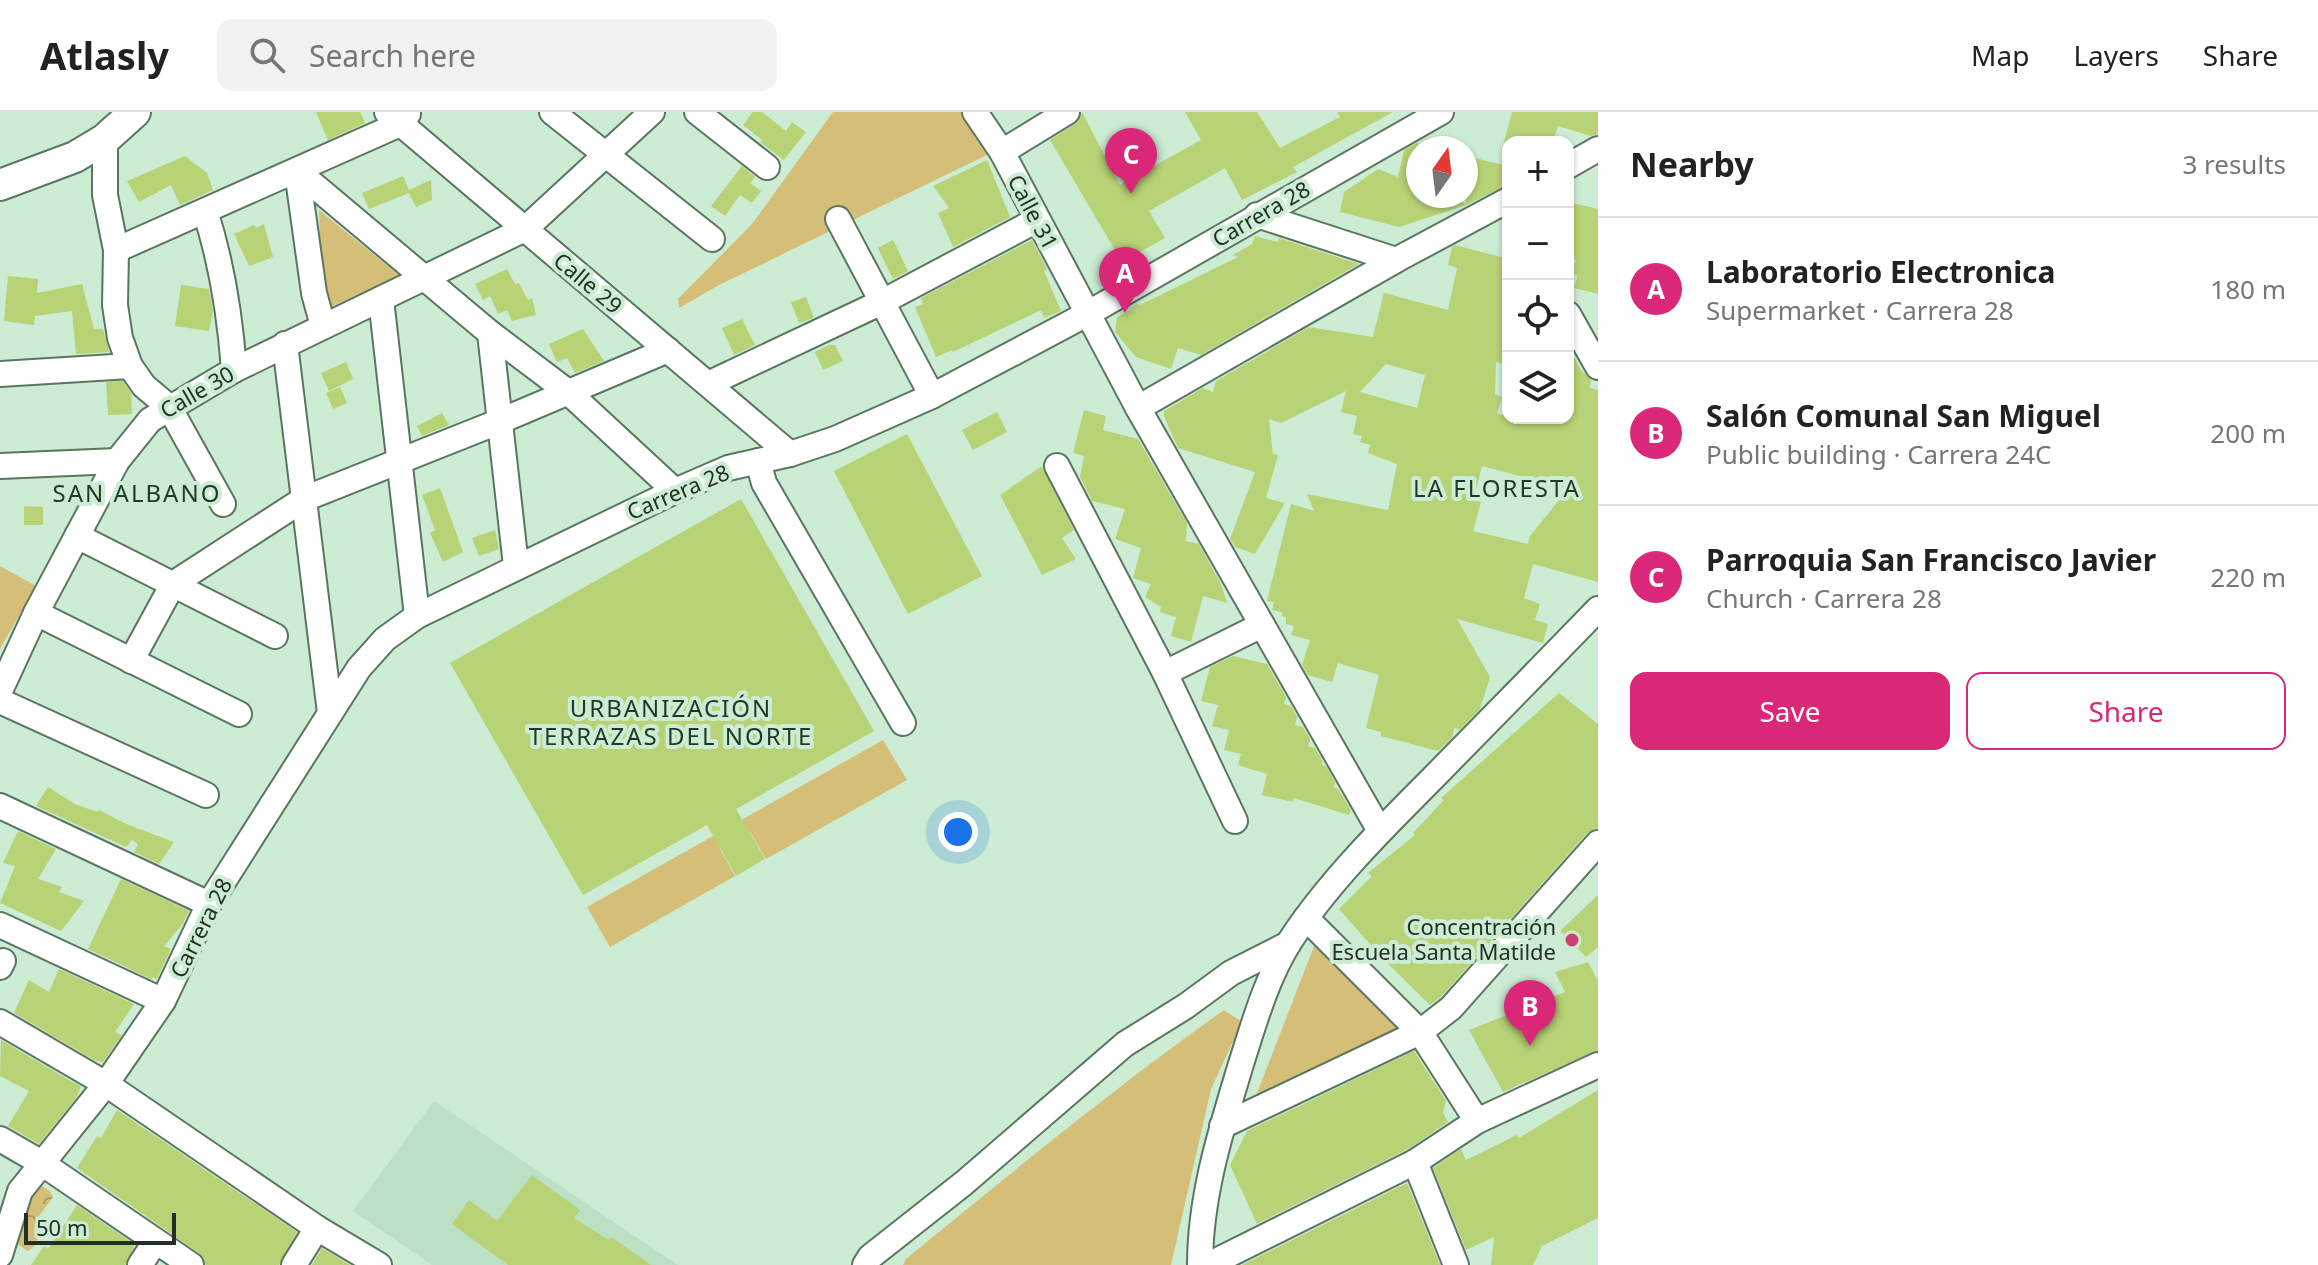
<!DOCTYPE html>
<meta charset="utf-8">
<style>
body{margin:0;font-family:"Noto Sans",sans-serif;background:#f2f2f2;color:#222}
.controls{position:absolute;right:24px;top:24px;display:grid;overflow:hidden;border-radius:16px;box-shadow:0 2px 6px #0004}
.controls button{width:72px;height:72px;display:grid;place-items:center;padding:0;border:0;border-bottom:2px solid #e0e0e0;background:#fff;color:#222;font:40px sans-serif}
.compass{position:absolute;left:1406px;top:24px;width:72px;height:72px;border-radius:50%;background:#fff;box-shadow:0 2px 6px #0004;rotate:14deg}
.scale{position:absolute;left:24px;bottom:20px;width:152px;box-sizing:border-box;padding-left:8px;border:4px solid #243027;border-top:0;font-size:22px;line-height:28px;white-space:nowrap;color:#243027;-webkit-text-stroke:6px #ccecd3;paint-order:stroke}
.you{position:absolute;left:958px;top:720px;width:28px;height:28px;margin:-20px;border:6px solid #fff;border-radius:50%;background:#1a73e8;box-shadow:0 0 0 12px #1a73e833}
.badge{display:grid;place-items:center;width:52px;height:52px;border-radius:50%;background:#db2777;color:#fff;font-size:26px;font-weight:700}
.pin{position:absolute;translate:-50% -66px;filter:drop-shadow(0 2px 4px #0008)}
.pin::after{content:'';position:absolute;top:42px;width:28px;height:24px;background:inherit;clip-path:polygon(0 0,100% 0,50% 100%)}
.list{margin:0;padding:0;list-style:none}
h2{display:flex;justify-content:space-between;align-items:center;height:104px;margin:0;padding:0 32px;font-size:34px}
h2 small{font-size:26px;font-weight:400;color:#767676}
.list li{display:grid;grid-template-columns:52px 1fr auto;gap:24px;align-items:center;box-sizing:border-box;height:144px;padding:0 32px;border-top:2px solid #e0e0e0}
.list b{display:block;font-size:30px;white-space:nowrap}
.list p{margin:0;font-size:26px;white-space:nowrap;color:#767676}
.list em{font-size:26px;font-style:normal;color:#767676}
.actions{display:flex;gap:16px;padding:24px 32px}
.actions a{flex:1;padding:18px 0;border:2px solid #db2777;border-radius:16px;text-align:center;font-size:28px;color:#db2777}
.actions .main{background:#db2777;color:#fff}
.icon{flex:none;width:44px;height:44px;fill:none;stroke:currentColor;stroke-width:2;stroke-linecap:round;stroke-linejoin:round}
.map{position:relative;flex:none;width:1598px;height:1153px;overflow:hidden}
header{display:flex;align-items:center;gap:48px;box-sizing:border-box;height:112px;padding:0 40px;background:#fff;border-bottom:2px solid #e0e0e0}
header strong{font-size:38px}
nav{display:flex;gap:44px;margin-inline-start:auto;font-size:28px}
.search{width:560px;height:72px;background:#f2f2f2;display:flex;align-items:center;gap:20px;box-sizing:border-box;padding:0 28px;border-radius:16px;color:#767676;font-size:30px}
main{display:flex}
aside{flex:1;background:#fff}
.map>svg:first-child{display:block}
.built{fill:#bbe0c3}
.grass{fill:#d5be77}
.forest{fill:url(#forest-crowns)}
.building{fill:#b8d276;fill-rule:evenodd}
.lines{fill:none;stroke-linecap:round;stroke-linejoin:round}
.minor-casing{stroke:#5a7660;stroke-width:28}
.tertiary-casing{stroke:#5a7660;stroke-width:34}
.minor{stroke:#fff;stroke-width:24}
.tertiary{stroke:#fff;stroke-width:30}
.poi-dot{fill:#cd4071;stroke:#ccecd3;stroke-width:3}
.labels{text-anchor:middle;stroke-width:8;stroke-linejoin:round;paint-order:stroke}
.street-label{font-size:22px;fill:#243027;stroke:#ccecd3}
.poi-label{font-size:22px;fill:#243027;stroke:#ccecd3;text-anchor:end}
.neighbourhood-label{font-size:24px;letter-spacing:2px;fill:#1f3926;stroke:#ccecd3}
</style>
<header>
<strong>Atlasly</strong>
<div class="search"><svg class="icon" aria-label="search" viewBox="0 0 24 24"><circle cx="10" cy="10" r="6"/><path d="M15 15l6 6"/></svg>Search here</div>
<nav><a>Map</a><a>Layers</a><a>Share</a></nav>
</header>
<main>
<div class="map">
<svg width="1598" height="1153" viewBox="0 0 1598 1153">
<defs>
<pattern id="forest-crowns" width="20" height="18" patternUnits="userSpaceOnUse" patternTransform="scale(2)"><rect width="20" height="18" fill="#d5be77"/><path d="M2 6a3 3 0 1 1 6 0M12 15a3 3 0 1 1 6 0" fill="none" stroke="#ad9b62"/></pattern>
</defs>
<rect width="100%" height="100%" fill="#ccecd3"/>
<path class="built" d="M434,989L678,1153H432L353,1099Z"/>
<g class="grass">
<path d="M833,0H964L989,42L719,173L679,196L678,187L752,112Z"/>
<path d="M319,98L399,163L322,199Z"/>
<path d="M0,454L36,474L0,537Z"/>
<path d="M883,628L907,668L766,747L750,720L720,737L735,764L610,835L587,795Z"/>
<path d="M1320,819L1428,920L1245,1012Z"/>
<path d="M1224,898L1242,910L1211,977L1171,1153H903L906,1147C1010,1062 1114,976 1224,898Z"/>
</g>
<path class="forest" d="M32,1068L50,1079L53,1085L36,1108L37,1132L28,1139L16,1131Z"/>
<g class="building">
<path d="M316,0H360L365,11L328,28Z"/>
<path d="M753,0H762L786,19L792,10L806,20L784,48L760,30L762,28L743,13Z"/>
<path d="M1082,0L1120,73L1201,28L1185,0H1257L1280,36L1340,5L1337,0H1393L1293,55L1297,60L1242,88L1225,56L1149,99L1165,126L1122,150L1050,28L1075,12Z"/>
<path d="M1512,0H1598V22L1591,24L1558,14L1553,30H1504Z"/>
<path d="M1418,30V84H1447L1466,92V44L1508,54L1506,74L1466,93L1399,115L1340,100L1344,80L1378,57L1398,65L1404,38Z"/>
<path d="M185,44L207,61L213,78L180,93L171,73L139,90L127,69Z"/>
<path d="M987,48L1010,105L953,135L938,101L949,96L933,74Z"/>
<path d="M742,54L755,65L750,71L761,79L752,91L740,83L725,104L711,94Z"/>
<path d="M403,64L409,78L431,68L432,88L416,95L409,81L369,97L362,81Z"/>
<path d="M1568,90L1598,97V182L1574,176L1578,163L1572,162L1576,148L1568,146Z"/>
<path d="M264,112L273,145L249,154L234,122L254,113L256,116Z"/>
<path d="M1255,124L1278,130L1279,126L1359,152L1201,243L1178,236L1171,257L1136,245L1115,220L1117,205L1131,198L1136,192L1140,193L1238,145L1233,143L1252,132Z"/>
<path d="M893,128L908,159L893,167L878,136Z"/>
<path d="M1032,128L1047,157L1044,159L1061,199L1044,206L1041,198L953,240L952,238L936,245L915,195L923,192L921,186Z"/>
<path d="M1455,133L1508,147V253L1496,250L1495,282L1502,285L1497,301L1508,306H1568V232L1580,257L1591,268L1590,276L1598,278V470L1533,452L1524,486L1540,492L1535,508L1548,512L1543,531L1457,507L1490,565L1480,597L1460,618L1454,616L1452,626L1438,639L1381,624V620L1366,616L1379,563L1338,551L1332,570L1308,563L1302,553L1310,528L1291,523L1294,514L1286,512V505L1282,504V500L1272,498L1274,490L1267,489L1291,392L1314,399L1307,382L1388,398L1397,352L1368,341L1370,333L1360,330L1362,324L1353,322L1357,304L1341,300L1346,279L1281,311L1269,307L1273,342L1278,343L1266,386L1285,391L1255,442L1235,435L1230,427L1255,360L1178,336L1164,304V299L1203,276L1213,280L1216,269L1309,215L1373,225L1384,181L1448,198L1457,156L1448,153L1452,135ZM1386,252L1425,263L1417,296L1360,280ZM1482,354L1568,377L1530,424L1528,432L1473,419L1481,390L1474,386Z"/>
<path d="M507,157L515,172L519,171L528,188L532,186L536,203L512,209L507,198L498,202L490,184L483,188L475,172Z"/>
<path d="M8,164L38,167L37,181L82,172L94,217H103L109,240L76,242L72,199L35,204L34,213L4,209Z"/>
<path d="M181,173L209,177L213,199L209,219L175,214Z"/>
<path d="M806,185L814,206L799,211L791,190Z"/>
<path d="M742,207L755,233L734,243L722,216Z"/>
<path d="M583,217L604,249L575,261L567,246L557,250L549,232Z"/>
<path d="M829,233H835L843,249L823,258L815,240Z"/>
<path d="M346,250L353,267L329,279L321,261Z"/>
<path d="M123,269L131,281L132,302L108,303L106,270Z"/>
<path d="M340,275L347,291L333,297L326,281Z"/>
<path d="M1084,298L1106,304L1103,318L1138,327L1187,411L1186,429L1199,432L1221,472L1227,491L1203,484L1191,530L1171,524L1176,505L1160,500L1161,495L1145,485L1151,472L1133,466L1141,436L1115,427L1125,397L1092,389L1080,365L1084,344L1073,341Z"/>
<path d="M997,300L1007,320L973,338L962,318Z"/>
<path d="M442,301L449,313L422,324L417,314Z"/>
<path d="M907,322L982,464L908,502L834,359Z"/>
<path d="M1042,354L1074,418L1062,426L1076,447L1042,463L1000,383Z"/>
<path d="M440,376L463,440L443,450L430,421L435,418L422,383Z"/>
<path d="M741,387L874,619L736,697L765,747L736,764L707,713L583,783L450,551Z"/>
<path d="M24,394L43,395V413H24Z"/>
<path d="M495,418L499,437L479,444L472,426Z"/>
<path d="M1233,544L1267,552L1286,585L1284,592L1291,594L1297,604L1295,613L1303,615L1310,627L1308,634L1315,636L1323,650L1322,653L1326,654L1335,670L1334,675L1338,677L1351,698L1349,703L1294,686L1293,690L1262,683L1267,662L1238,653L1241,642L1224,638L1229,618L1212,614L1218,593L1201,589L1210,555Z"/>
<path d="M1559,581L1598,612V716L1587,721L1441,885L1430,893L1383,847L1339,797L1372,764L1368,761L1415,723L1413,721L1444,688L1441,686Z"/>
<path d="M48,675L75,692L97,700L99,698L126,712L174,730L159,752L134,740L138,732L132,728L126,735L36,694Z"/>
<path d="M18,719L56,737L38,767L62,775L59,780L84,789L61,819L0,791L15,754L3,751Z"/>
<path d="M121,767L189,799L182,813L164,834L171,837L157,867L153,865L151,867L88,837Z"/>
<path d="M1598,783V835L1586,845L1560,819Z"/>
<path d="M1588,850L1598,869V938L1503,980L1469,918L1565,880L1555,860Z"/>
<path d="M59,857L134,892L115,920L122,923L103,950L94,948L14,901L29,868L49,880Z"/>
<path d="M1,928L81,975L76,986L39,1032L8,1014L29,979L0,964Z"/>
<path d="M1414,939L1446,989L1443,1001L1448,1010L1408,1037L1257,1112L1230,1053L1247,1019Z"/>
<path d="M1598,978V1106L1542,1134L1533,1153H1491L1494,1125L1466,1138L1433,1056L1461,1037L1466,1048L1517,1023L1519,1026Z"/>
<path d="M117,998L297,1120L279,1153H206L199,1141L77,1056L97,1024L101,1026Z"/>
<path d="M532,1063L580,1098L574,1106L609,1128L611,1125L651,1153H508L452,1112L469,1088L497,1109Z"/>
<path d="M1407,1071L1440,1153H1242Z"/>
<path d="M77,1093L135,1133L125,1153H31L44,1134L48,1137Z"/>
<path d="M322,1136L350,1153H312Z"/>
</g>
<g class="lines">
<defs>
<g id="minor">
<path d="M387,0L790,342"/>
<path d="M552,0L712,127"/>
<path d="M697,0L767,55"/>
<path d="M975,0L1002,40L1138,296L1380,719"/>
<path d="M105,27V83L116,138L115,193L120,226L130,254L144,274L169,295L223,392"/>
<path d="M1002,40L1067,0"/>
<path d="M1568,54L1598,37"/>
<path d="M297,59L490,221L568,280L675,379"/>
<path d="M297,59L314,181L323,214"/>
<path d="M205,99C222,151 230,203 234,258"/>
<path d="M1257,103L1396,148"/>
<path d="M838,107L932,284"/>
<path d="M116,138L400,12L408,2"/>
<path d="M381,187L417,504"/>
<path d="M1568,202L1598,255"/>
<path d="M490,221L516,454"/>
<path d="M285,232L330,601"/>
<path d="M0,262L130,254"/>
<path d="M708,272L882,190L1037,108"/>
<path d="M1138,296L1396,148L1508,88"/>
<path d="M758,349L764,371L903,611"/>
<path d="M0,354L117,349"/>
<path d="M1057,354L1165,561L1235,709"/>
<path d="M77,424L275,524"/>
<path d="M36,501L239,602"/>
<path d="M131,549L173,472L304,387L498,310L668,238"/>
<path d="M1165,561L1262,513"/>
<path d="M0,579L36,501L117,349L150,308L234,258L525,117L652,0"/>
<path d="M0,589L206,683"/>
<path d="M0,694L209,792"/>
<path d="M1306,806L1420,920L1477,1009"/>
<path d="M0,813L163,889"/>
<path d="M0,855L3,849"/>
<path d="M0,910L106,972L317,1116L379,1153"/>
<path d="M1222,1014L1420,920L1451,896L1598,731"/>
<path d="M0,1027L40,1050L191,1153"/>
<path d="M1415,1050L1456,1153"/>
<path d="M0,1143L20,1079L106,972L163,889L209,792L359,556L385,527L417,504L675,379L728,356L790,342L835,327L932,284L1087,202L1441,0"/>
<path d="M140,1153L155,1130"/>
<path d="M294,1153L317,1116"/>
<path d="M865,1153L870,1145L964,1071L1125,932L1186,894L1231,861L1288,832"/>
<path d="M1200,1153C1200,1084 1221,1018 1241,952C1254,911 1267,865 1290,829C1327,772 1381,718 1429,670C1486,612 1542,555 1598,497"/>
<path d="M1208,1153L1415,1050L1477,1009L1598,953"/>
</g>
<path id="tertiary" d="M0,73L75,45L105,27L135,0"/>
</defs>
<use href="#minor" class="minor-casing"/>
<use href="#tertiary" class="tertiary-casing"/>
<use href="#minor" class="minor"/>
<use href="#tertiary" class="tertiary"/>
</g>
<circle class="poi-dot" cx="1572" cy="828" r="8"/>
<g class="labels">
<g class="street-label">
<text transform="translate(1033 100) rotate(62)" y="8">Calle 31</text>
<text transform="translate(1261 102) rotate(-30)" y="8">Carrera 28</text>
<text transform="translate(588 171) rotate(40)" y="8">Calle 29</text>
<text transform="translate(197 280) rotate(-30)" y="8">Calle 30</text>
<text transform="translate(678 380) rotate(-23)" y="8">Carrera 28</text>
<text transform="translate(201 816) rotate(-63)" y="8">Carrera 28</text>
</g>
<g class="poi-label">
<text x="1556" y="823">Concentración<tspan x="1556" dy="25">Escuela Santa Matilde</tspan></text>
</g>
<g class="neighbourhood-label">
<text x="1497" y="385">LA FLORESTA</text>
<text x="137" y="390">SAN ALBANO</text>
<text x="671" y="605">URBANIZACIÓN<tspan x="671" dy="28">TERRAZAS DEL NORTE</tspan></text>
</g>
</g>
</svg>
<div class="controls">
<button>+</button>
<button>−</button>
<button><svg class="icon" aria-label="locate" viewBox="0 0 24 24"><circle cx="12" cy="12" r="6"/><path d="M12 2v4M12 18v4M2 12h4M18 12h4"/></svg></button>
<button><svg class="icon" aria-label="layers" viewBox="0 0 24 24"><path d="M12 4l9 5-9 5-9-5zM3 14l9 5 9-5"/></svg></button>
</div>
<svg class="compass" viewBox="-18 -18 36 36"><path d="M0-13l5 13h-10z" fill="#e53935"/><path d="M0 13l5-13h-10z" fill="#767676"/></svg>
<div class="scale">50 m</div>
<div class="you"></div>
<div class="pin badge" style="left:1125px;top:201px">A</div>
<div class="pin badge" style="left:1530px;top:934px">B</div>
<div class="pin badge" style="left:1131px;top:82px">C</div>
</div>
<aside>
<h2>Nearby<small>3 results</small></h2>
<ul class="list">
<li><span class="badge">A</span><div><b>Laboratorio Electronica</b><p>Supermarket · Carrera 28</p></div><em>180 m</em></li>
<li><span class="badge">B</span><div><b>Salón Comunal San Miguel</b><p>Public building · Carrera 24C</p></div><em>200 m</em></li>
<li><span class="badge">C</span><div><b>Parroquia San Francisco Javier</b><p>Church · Carrera 28</p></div><em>220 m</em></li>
</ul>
<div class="actions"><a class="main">Save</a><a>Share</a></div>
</aside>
</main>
